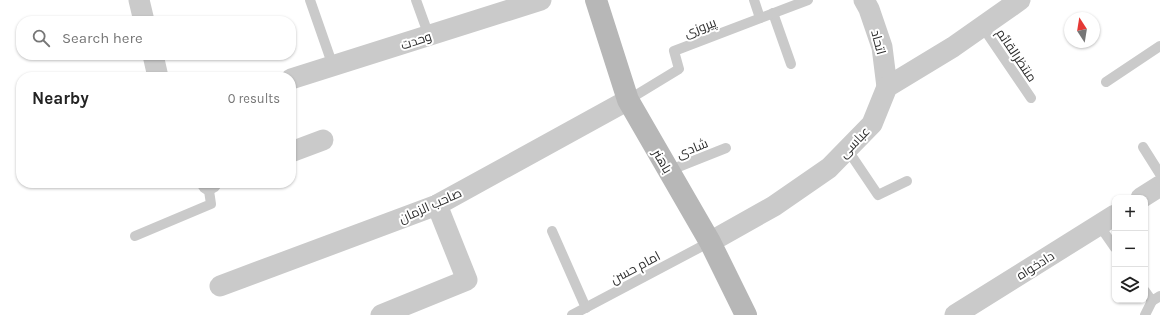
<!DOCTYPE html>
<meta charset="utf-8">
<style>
body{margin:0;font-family:Karla,Cairo,sans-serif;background:#f6f6f6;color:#222}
.controls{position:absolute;right:12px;bottom:12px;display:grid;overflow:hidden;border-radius:8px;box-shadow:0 1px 3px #0004}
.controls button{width:36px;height:36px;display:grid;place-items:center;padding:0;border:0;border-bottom:1px solid #e0e0e0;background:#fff;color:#222;font:20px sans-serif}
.compass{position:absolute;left:1064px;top:12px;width:36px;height:36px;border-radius:50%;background:#fff;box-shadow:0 1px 3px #0004;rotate:348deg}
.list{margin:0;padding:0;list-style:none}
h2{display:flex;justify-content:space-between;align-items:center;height:52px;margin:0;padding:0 16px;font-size:17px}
h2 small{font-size:13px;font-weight:400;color:#767676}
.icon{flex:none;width:22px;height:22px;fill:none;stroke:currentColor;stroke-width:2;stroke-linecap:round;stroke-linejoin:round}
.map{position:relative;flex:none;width:1160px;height:315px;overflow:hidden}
.search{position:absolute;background:#fff;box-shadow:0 1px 3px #0004;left:16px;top:16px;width:280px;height:44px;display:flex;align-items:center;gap:10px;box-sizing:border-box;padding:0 14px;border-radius:16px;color:#767676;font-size:15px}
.panel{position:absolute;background:#fff;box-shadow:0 1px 3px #0004;left:16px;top:72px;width:280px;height:116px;border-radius:16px}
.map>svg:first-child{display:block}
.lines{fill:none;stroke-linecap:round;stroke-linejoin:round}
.lane{stroke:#cacaca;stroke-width:10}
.street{stroke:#cacaca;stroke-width:21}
.secondary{stroke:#b7b7b7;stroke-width:22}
.labels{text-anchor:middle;stroke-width:4;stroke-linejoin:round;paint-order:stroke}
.street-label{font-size:13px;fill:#2d2d2d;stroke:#fff}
</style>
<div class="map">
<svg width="1160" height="315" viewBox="0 0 1160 315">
<rect width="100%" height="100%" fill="#fff"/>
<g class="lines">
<g class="lane">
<path d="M310,0L333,66"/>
<path d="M416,0L429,36"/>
<path d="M754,0L760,18"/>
<path d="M773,13L791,64"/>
<path d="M982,26L1031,98"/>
<path d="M1106,82L1160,46"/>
<path d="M628,100L679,69L674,51L808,0"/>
<path d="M1143,147L1160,174"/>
<path d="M847,149L878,195L907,181"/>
<path d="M668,171L726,148"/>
<path d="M1099,225L1115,248"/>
<path d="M552,231L586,308"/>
<path d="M135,236L211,204L208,184"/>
<path d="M1145,291L1152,301L1160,296"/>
<path d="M572,315L710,242"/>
<path d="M1145,315L1152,301"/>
</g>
<g class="street">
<path d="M139,0L144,21"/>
<path d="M864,0L869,9L882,47L887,87"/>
<path d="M153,55L158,77"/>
<path d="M291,79L541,0"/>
<path d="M291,152L323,140"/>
<path d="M208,183V184L211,183"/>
<path d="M1141,198L1160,186"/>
<path d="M710,242L774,206L829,168L872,124L887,87L953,47L1020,0"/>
<path d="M220,286L437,205L628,100"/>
<path d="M381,315L467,280L437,205"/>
<path d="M955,315L1115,215"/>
</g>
<path class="secondary" d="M596,0L628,100L710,242L746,315"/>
</g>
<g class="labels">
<g class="street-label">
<text transform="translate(700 27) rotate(-21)" y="5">پیروزی</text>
<text transform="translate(416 40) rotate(-18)" y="5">وحدت</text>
<text transform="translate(879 42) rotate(75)" y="5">اتحاد</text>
<text transform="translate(1017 55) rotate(56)" y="5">منتظرالقائم</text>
<text transform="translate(854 142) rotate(-46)" y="5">عباسی</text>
<text transform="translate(692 148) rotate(-22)" y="5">شادی</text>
<text transform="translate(663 161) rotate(60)" y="5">باهنر</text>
<text transform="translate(430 205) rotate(-24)" y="5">صاحب الزمان</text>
<text transform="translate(1035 265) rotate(-32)" y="5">دادخواه</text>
<text transform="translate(635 267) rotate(-28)" y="5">امام حسن</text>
</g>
</g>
</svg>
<div class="controls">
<button>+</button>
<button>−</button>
<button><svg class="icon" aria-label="layers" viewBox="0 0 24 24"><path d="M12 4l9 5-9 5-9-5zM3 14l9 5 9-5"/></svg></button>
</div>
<svg class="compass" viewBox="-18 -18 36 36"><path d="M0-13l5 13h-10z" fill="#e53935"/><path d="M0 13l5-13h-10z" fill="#767676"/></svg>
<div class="search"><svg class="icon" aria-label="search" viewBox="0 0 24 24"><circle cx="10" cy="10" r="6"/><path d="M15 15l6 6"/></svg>Search here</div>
<section class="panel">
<h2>Nearby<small>0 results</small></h2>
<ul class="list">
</ul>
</section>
</div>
